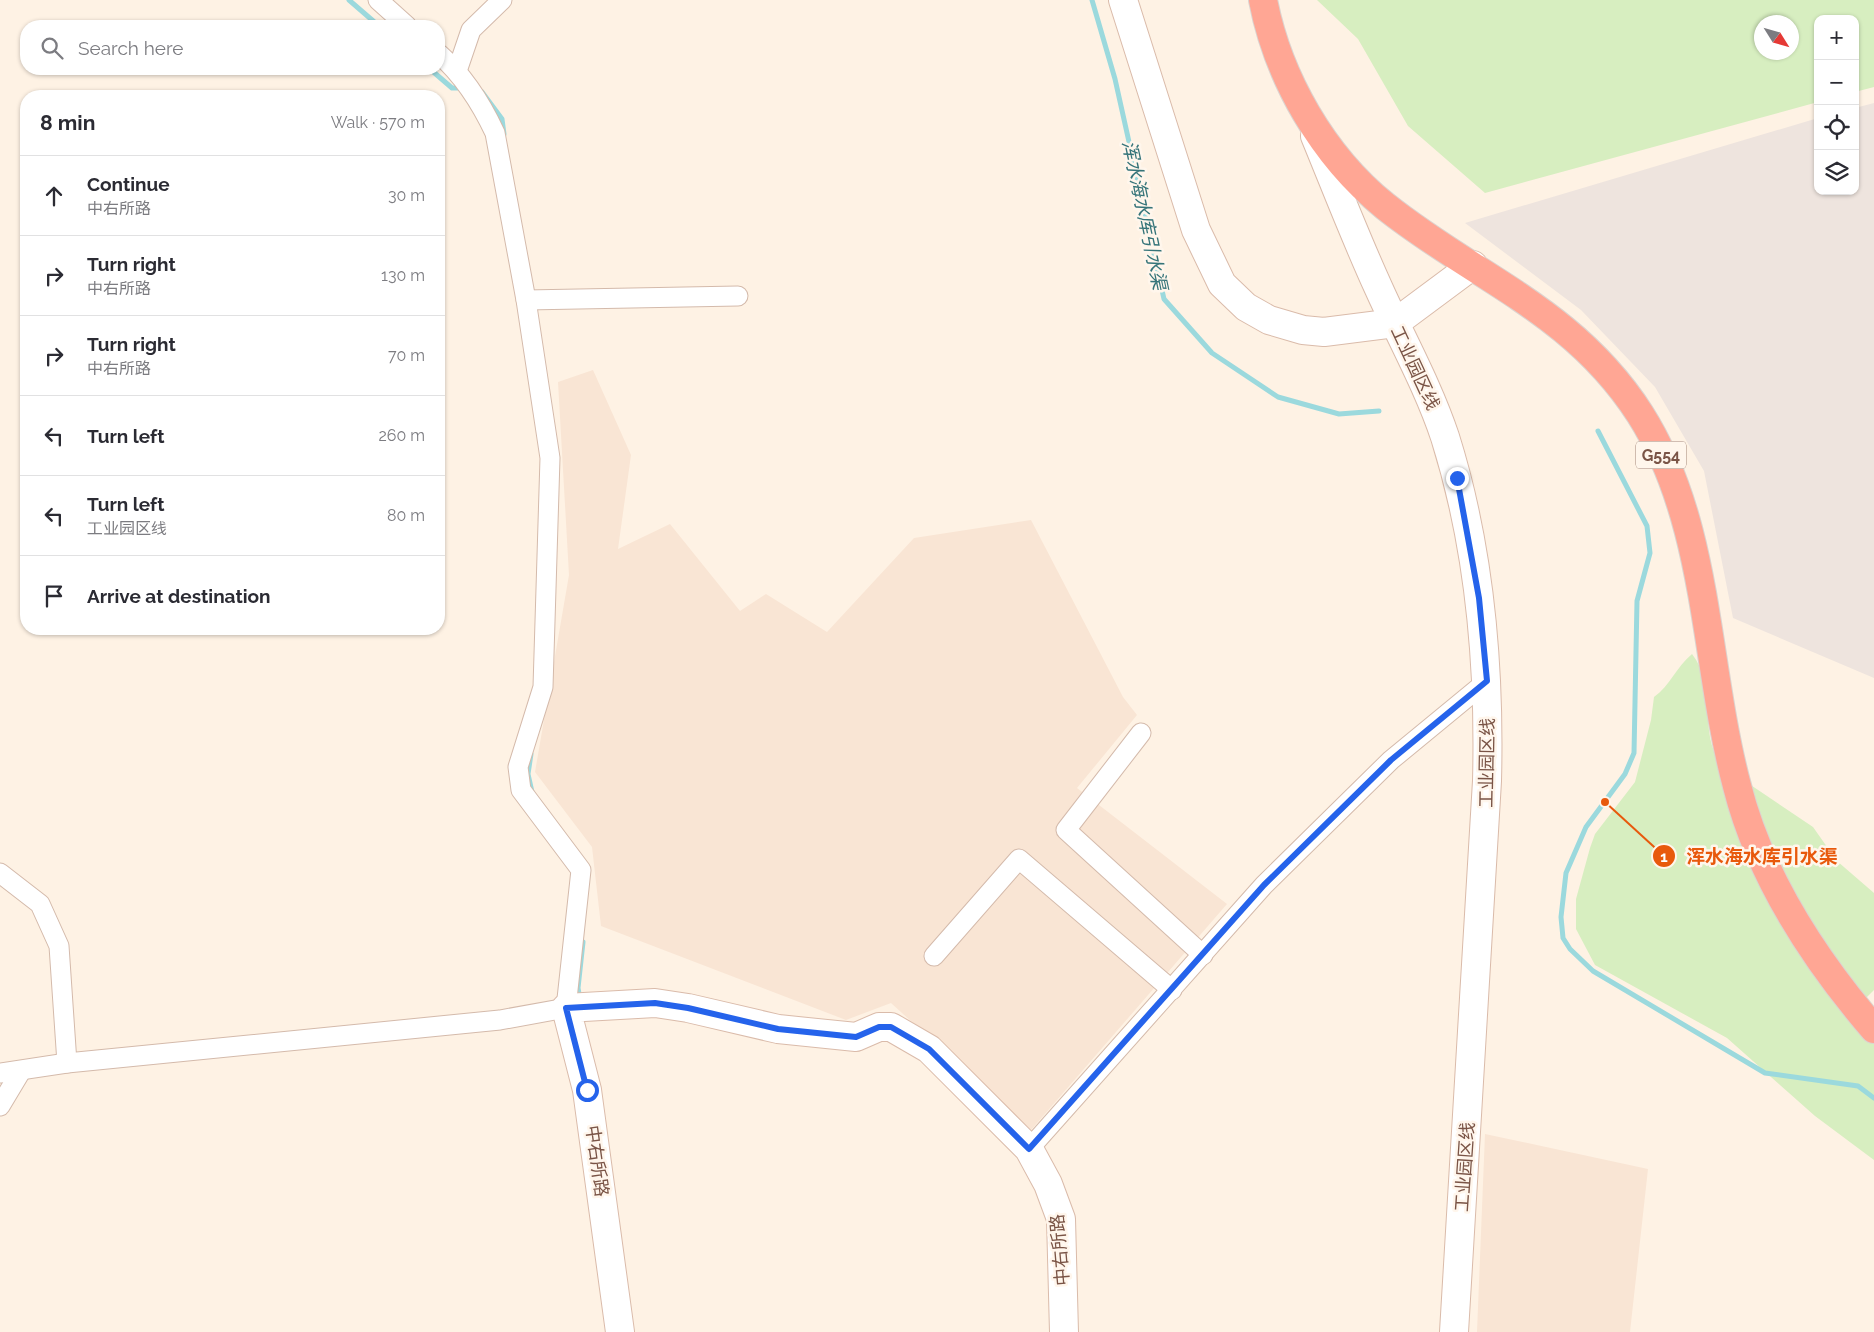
<!DOCTYPE html>
<meta charset="utf-8">
<style>
body{margin:0;font-family:Raleway,"Noto Sans SC",sans-serif;background:#f2f2f3;color:#2b2b33}
.controls{position:absolute;right:15px;top:15px;display:grid;overflow:hidden;border-radius:10px;box-shadow:0 1px 4px #0004}
.controls button{width:45px;height:45px;display:grid;place-items:center;padding:0;border:0;border-bottom:1px solid #e1e1e2;background:#fff;color:#2b2b33;font:25px sans-serif}
.compass{position:absolute;left:1754px;top:15px;width:45px;height:45px;border-radius:50%;background:#fff;box-shadow:0 1px 4px #0004;rotate:127deg}
.stop{position:absolute;width:15px;height:15px;margin:-11px;border:4px solid #2563eb;border-radius:50%;background:#fff}
.stop.end{background:#2563eb;border-color:#fff;box-shadow:0 1px 5px #0008}
.list{margin:0;padding:0;list-style:none}
h2{display:flex;justify-content:space-between;align-items:center;height:65px;margin:0;padding:0 20px;font-size:21px}
h2 small{font-size:16px;font-weight:400;color:#7c7c81}
.list li{display:grid;grid-template-columns:32px 1fr auto;gap:15px;align-items:center;box-sizing:border-box;height:80px;padding:0 20px;border-top:1px solid #e1e1e2}
.list b{display:block;font-size:19px;white-space:nowrap}
.list p{margin:0;font-size:16px;white-space:nowrap;color:#7c7c81}
.list em{font-size:16px;font-style:normal;color:#7c7c81}
.icon{flex:none;width:28px;height:28px;fill:none;stroke:currentColor;stroke-width:2;stroke-linecap:round;stroke-linejoin:round}
.map{position:relative;flex:none;width:1874px;height:1332px;overflow:hidden}
.search{position:absolute;background:#fff;box-shadow:0 1px 4px #0004;left:20px;top:20px;width:425px;height:55px;display:flex;align-items:center;gap:12px;box-sizing:border-box;padding:0 18px;border-radius:20px;color:#7c7c81;font-size:19px}
.panel{position:absolute;background:#fff;box-shadow:0 1px 4px #0004;left:20px;top:90px;width:425px;height:545px;border-radius:20px}
.map>svg:first-child{display:block}
.residential{fill:#f9e5d4}
.industrial{fill:#eee4de}
.green{fill:#d7eec0;fill-rule:evenodd}
.lines{fill:none;stroke-linecap:round;stroke-linejoin:round}
.stream{stroke:#9bd9dd;stroke-width:5}
.street-casing{stroke:#d4baab;stroke-width:21}
.secondary-casing{stroke:#dabbaa;stroke-width:30}
.highway-casing{stroke:#dcd3cf;stroke-width:30}
.street{stroke:#fff;stroke-width:19}
.secondary{stroke:#fff;stroke-width:28}
.highway{stroke:#ffa694;stroke-width:28}
.route{stroke:#2563eb;stroke-width:6}
.labels{text-anchor:middle;stroke-width:5;stroke-linejoin:round;paint-order:stroke}
.shield{fill:#fff6ec;stroke:#a28578;stroke-width:1}
.shield-label{font-size:16px;font-weight:bold;fill:#7a5446}
.street-label{font-size:18px;fill:#7a5446;stroke:#fff6ec}
.water-label{font-size:19px;font-style:italic;fill:#357479;stroke:#fff6ec}
.leader{fill:none;stroke:#e8590c;stroke-width:2}
.callout-dot{fill:#e8590c;stroke:#fff6ec;stroke-width:2}
.mark-label{font-size:15px;text-anchor:middle;font-weight:bold;fill:#fff}
.callout-label{font-size:19px;text-anchor:middle;font-weight:bold;fill:#e8590c;stroke:#fff6ec;stroke-width:5;stroke-linejoin:round;paint-order:stroke}
</style>
<div class="map">
<svg width="1874" height="1332" viewBox="0 0 1874 1332">
<rect width="100%" height="100%" fill="#fef2e4"/>
<g class="residential">
<path d="M593,370L631,455L618,549L670,524L740,611L766,594L827,632L914,538L1031,520L1123,697L1137,715L1077,788L1227,904L1031,1130L891,1003L846,1020L601,926L592,847L535,772L569,575L558,382Z"/>
<path d="M1485,1134L1648,1169L1630,1332H1477Z"/>
</g>
<path class="industrial" d="M1874,103V678L1733,618L1704,471L1655,387L1581,310L1465,223L1818,118V191H1855V108Z"/>
<g class="green">
<path d="M1317,0H1874V87L1855,92V19H1818V102L1485,193L1408,126L1358,39ZM1792,22V52H1762V22Z"/>
<path d="M1692,654C1717,685 1698,732 1721,765L1813,827L1837,861L1874,893V990L1852,1012L1874,1044V1160L1815,1116L1727,1038L1595,965L1576,929V899L1590,848L1595,834L1635,782L1651,720L1654,697C1670,686 1676,667 1692,654Z"/>
</g>
<g class="lines">
<g class="stream">
<path d="M349,0L379,26"/>
<path d="M1092,0L1115,79L1164,299L1212,353L1278,397L1339,414L1379,411"/>
<path d="M430,69L452,88H462"/>
<path d="M482,92L502,119L504,134"/>
<path d="M1598,431L1647,526L1650,553L1637,601L1634,753L1625,774L1586,827L1566,873L1561,917L1563,938L1570,949L1593,971L1765,1073L1858,1086L1874,1098"/>
<path d="M531,754L528,774L532,792"/>
<path d="M580,1000L578,988L583,942"/>
</g>
<defs>
<g id="street">
<path d="M378,0L407,26"/>
<path d="M457,71L471,30L502,0"/>
<path d="M526,300L738,296"/>
<path d="M1141,733L1066,830L1203,955"/>
<path d="M0,873L40,904L59,946L67,1063"/>
<path d="M934,956L1019,859L1172,990"/>
<path d="M0,1073L67,1063L500,1020L566,1008L581,870L521,790L518,767L543,687L550,458L526,300L495,133C481,103 464,76 439,54"/>
<path d="M0,1106L21,1071"/>
<path d="M1029,1149L1264,885L1391,760L1487,681"/>
</g>
<g id="secondary">
<path d="M1123,0L1196,230L1222,284L1246,307L1269,320L1303,330L1324,332L1395,323L1473,265"/>
<path d="M1315,136C1336,187 1356,239 1379,289C1401,338 1428,386 1445,437C1480,548 1490,665 1487,781L1454,1332"/>
<path d="M620,1332L587,1090L566,1008L655,1003L688,1008L778,1029L856,1037L879,1027H891L929,1049L1029,1149L1048,1184L1061,1219L1064,1332"/>
</g>
<path id="highway" d="M1263,0C1278,78 1323,156 1385,206C1475,278 1573,310 1640,414C1710,524 1704,663 1737,786C1760,877 1814,959 1874,1029"/>
</defs>
<use href="#street" class="street-casing"/>
<use href="#secondary" class="secondary-casing"/>
<use href="#highway" class="highway-casing"/>
<use href="#street" class="street"/>
<use href="#secondary" class="secondary"/>
<use href="#highway" class="highway"/>
</g>
<g class="lines">
<path class="route" d="M587,1090L566,1008L655,1003L688,1008L778,1029L856,1037L879,1027H891L929,1049L1029,1149L1264,885L1391,760L1487,681L1479,598L1457,478"/>
</g>
<g class="labels">
<rect class="shield" x="1636" y="441.5" width="50" height="27" rx="4"/>
<g class="shield-label">
<text x="1661" y="461">G554</text>
</g>
<g class="street-label">
<text transform="translate(1415 368) rotate(65)" y="6">工业园区线</text>
<text transform="translate(1487 763) rotate(-89)" y="6">工业园区线</text>
<text transform="translate(597 1161) rotate(82)" y="6">中右所路</text>
<text transform="translate(1465 1167) rotate(-86)" y="6">工业园区线</text>
<text transform="translate(1060 1250) rotate(-95)" y="6">中右所路</text>
</g>
<g class="water-label">
<text transform="translate(1145 215) rotate(78)" y="7">浑水海水库引水渠</text>
</g>
</g>
<path class="leader" d="M1605 802L1664 856"/>
<g class="callout-dot">
<circle cx="1605" cy="802" r="5"/>
<circle cx="1664" cy="856" r="12"/>
</g>
<g class="mark-label">
<text x="1664" y="862">1</text>
</g>
<g class="callout-label">
<text x="1762" y="863">浑水海水库引水渠</text>
</g>
</svg>
<div class="controls">
<button>+</button>
<button>−</button>
<button><svg class="icon" aria-label="locate" viewBox="0 0 24 24"><circle cx="12" cy="12" r="6"/><path d="M12 2v4M12 18v4M2 12h4M18 12h4"/></svg></button>
<button><svg class="icon" aria-label="layers" viewBox="0 0 24 24"><path d="M12 4l9 5-9 5-9-5zM3 14l9 5 9-5"/></svg></button>
</div>
<svg class="compass" viewBox="-18 -18 36 36"><path d="M0-13l5 13h-10z" fill="#e53935"/><path d="M0 13l5-13h-10z" fill="#7c7c81"/></svg>
<div class="stop" style="left:587px;top:1090px"></div>
<div class="stop end" style="left:1457px;top:478px"></div>
<div class="search"><svg class="icon" aria-label="search" viewBox="0 0 24 24"><circle cx="10" cy="10" r="6"/><path d="M15 15l6 6"/></svg>Search here</div>
<section class="panel">
<h2>8 min<small>Walk · 570 m</small></h2>
<ul class="list">
<li><svg class="icon" aria-label="ahead" viewBox="0 0 24 24"><path d="M12 20V5M6 11l6-6 6 6"/></svg><div><b>Continue</b><p>中右所路</p></div><em>30 m</em></li>
<li><svg class="icon" aria-label="right" viewBox="0 0 24 24"><path d="M7 20v-9h11M14 6l5 5-5 5"/></svg><div><b>Turn right</b><p>中右所路</p></div><em>130 m</em></li>
<li><svg class="icon" aria-label="right" viewBox="0 0 24 24"><path d="M7 20v-9h11M14 6l5 5-5 5"/></svg><div><b>Turn right</b><p>中右所路</p></div><em>70 m</em></li>
<li><svg class="icon" aria-label="left" viewBox="0 0 24 24"><path d="M17 20v-9H6M10 6l-5 5 5 5"/></svg><div><b>Turn left</b></div><em>260 m</em></li>
<li><svg class="icon" aria-label="left" viewBox="0 0 24 24"><path d="M17 20v-9H6M10 6l-5 5 5 5"/></svg><div><b>Turn left</b><p>工业园区线</p></div><em>80 m</em></li>
<li><svg class="icon" aria-label="arrive" viewBox="0 0 24 24"><path d="M6 21V4h12l-3 4 3 4H6"/></svg><div><b>Arrive at destination</b></div></li>
</ul>
</section>
</div>
